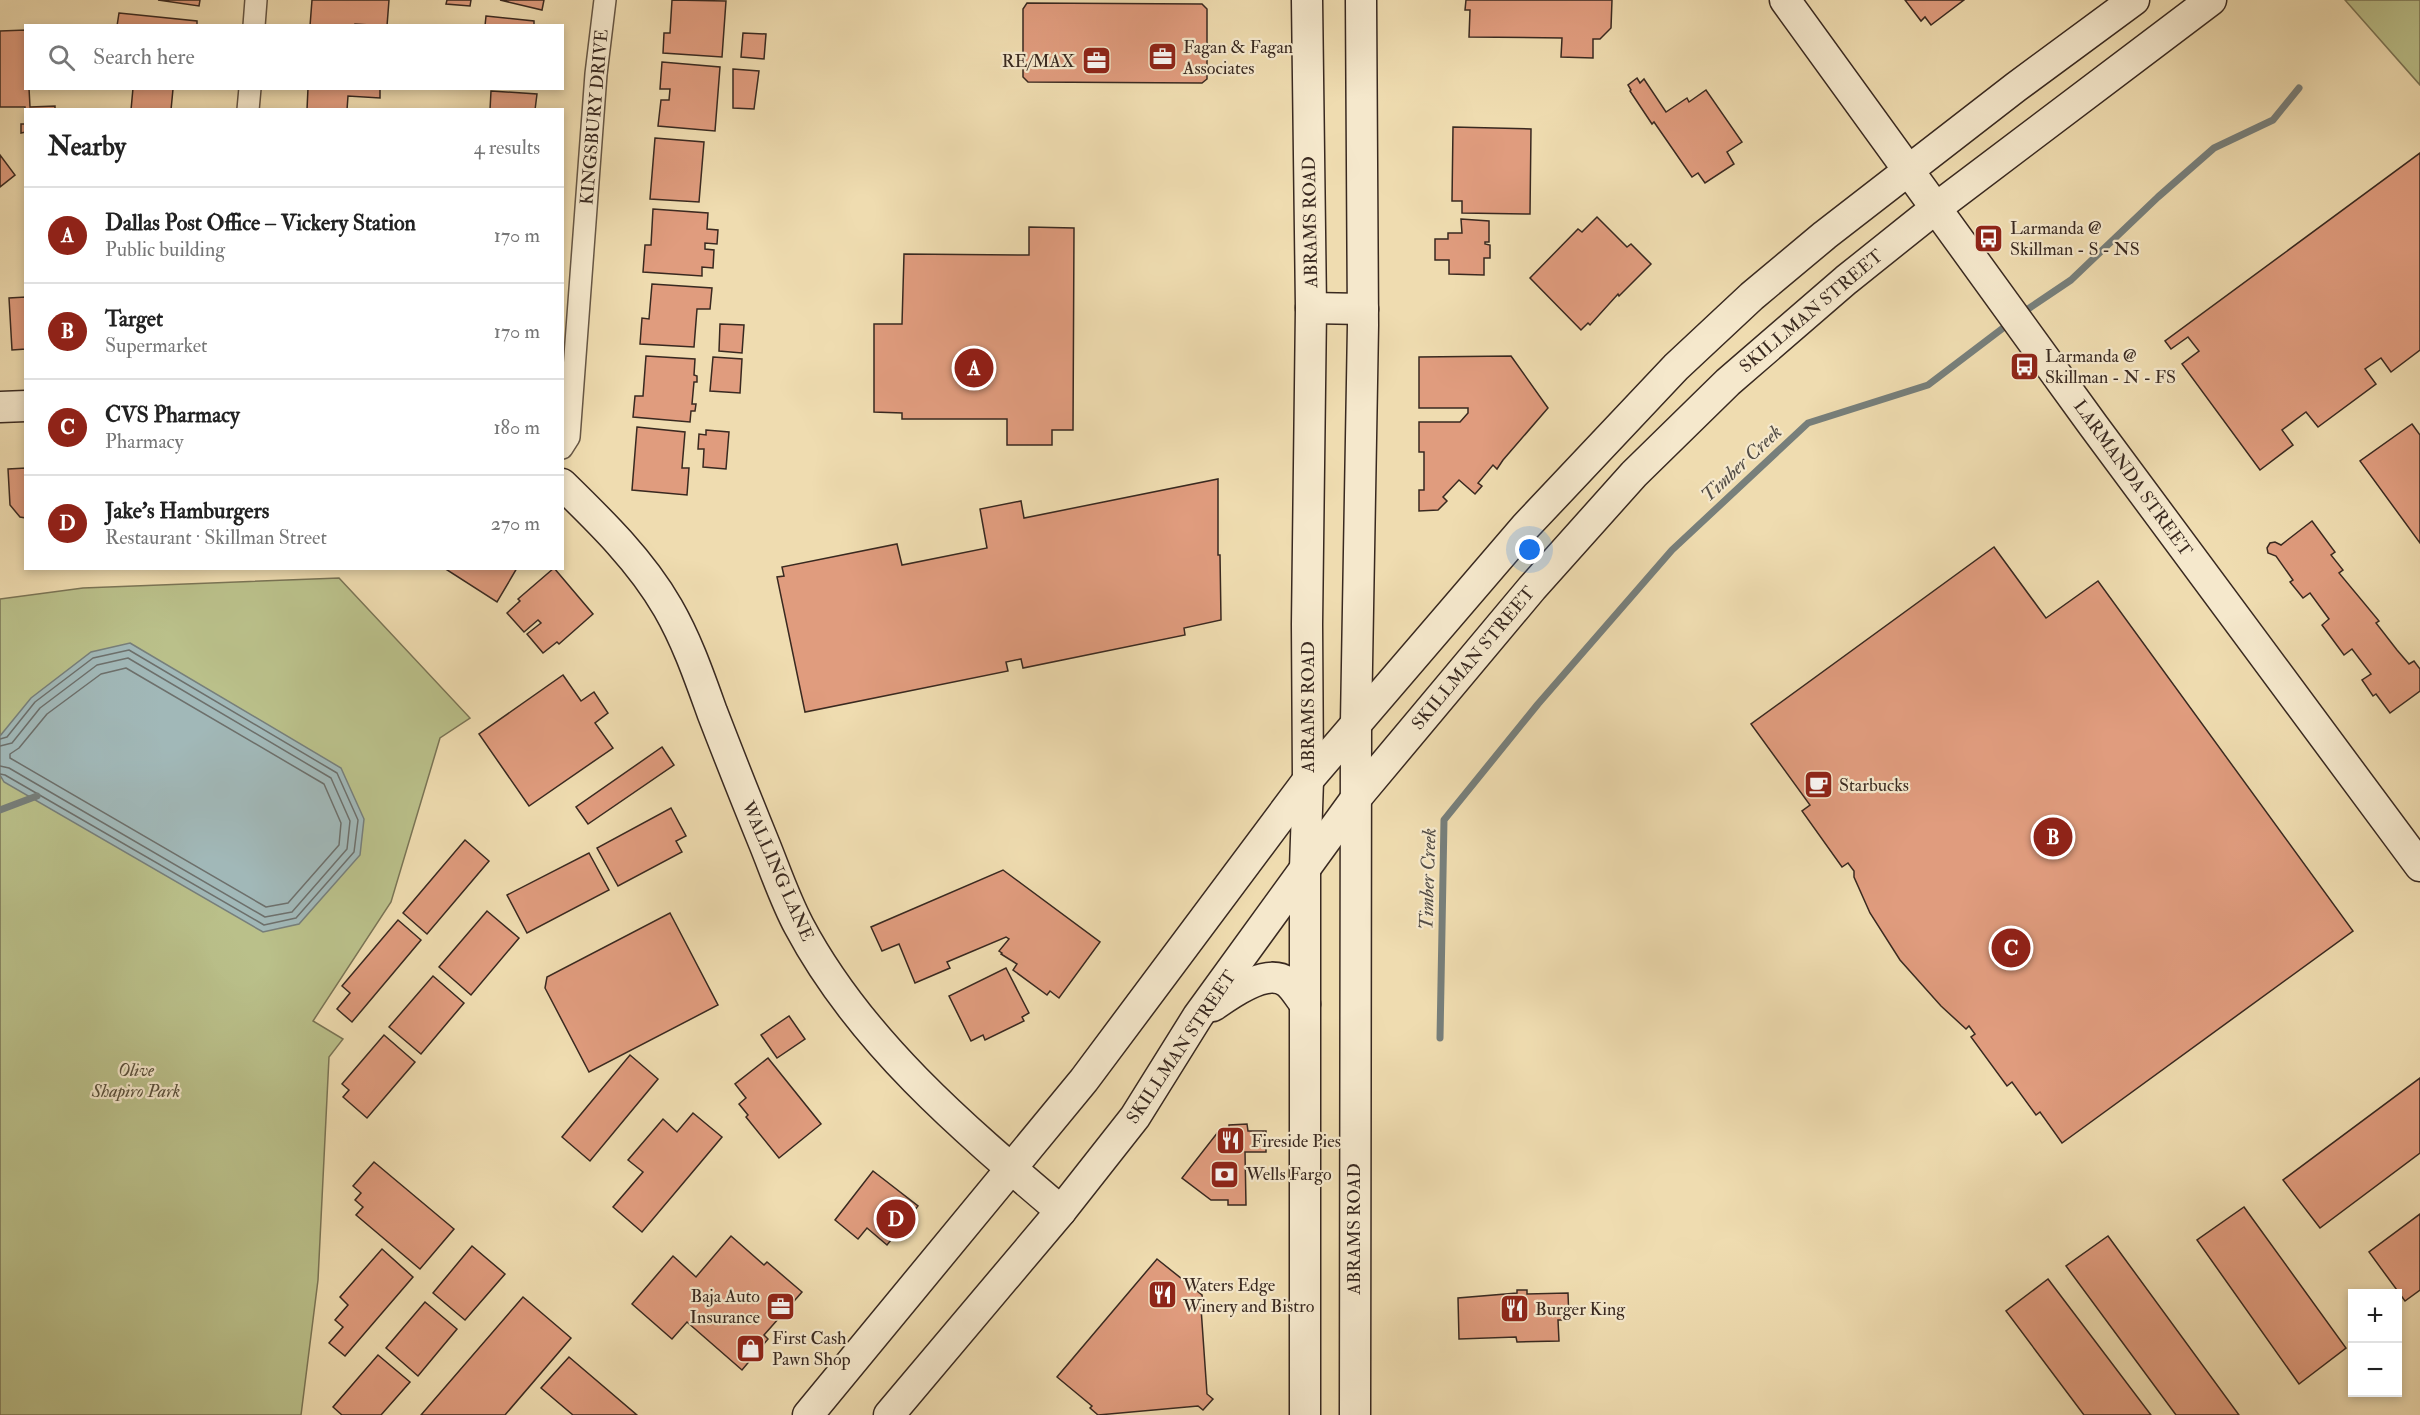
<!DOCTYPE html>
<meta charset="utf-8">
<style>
body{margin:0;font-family:"IM FELL Double Pica",serif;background:#f6f6f6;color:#222}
.controls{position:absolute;right:18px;bottom:18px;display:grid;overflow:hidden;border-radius:0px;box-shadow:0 3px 9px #0003}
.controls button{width:54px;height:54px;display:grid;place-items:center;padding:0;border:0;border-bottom:2px solid #e0e0e0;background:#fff;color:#222;font:30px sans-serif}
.you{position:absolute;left:1530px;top:550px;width:21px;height:21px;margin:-15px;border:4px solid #fff;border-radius:50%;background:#1a73e8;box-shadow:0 0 0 9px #1a73e833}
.badge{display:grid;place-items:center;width:39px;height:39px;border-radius:50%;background:#8f2418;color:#fff;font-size:20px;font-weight:700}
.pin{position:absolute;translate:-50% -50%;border:3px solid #fff;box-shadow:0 2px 6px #0006}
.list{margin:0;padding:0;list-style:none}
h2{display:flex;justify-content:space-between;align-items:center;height:78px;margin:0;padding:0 24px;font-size:26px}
h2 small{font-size:20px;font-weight:400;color:#767676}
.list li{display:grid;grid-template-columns:39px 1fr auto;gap:18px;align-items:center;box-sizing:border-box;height:96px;padding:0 24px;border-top:2px solid #e0e0e0}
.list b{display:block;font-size:22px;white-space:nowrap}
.list p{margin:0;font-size:20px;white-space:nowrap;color:#767676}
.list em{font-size:20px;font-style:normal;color:#767676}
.icon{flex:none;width:33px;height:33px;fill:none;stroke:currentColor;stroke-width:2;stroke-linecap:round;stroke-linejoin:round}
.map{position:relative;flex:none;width:2420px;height:1415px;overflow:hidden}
.search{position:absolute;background:#fff;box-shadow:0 3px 9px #0003;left:24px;top:24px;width:540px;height:66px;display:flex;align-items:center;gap:15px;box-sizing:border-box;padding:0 21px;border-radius:0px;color:#767676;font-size:22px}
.panel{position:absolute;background:#fff;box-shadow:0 3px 9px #0003;left:24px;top:108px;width:540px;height:462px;border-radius:0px}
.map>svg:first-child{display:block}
.green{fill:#bac08a;stroke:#7a7455;stroke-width:1.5}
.water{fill:#a1b8b8;stroke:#777f7b;stroke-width:1.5}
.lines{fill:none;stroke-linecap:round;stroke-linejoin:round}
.shore{stroke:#6d706c;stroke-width:1.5}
.stream{stroke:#777f7b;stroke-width:7}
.building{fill:#e09c7e;stroke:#392920;stroke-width:1.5}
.street-casing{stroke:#665644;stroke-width:24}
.secondary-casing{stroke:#392920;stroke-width:33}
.street{stroke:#f5e8cc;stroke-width:21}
.secondary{stroke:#f5e8cc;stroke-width:30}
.labels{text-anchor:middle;stroke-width:4.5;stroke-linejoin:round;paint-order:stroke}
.poi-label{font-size:18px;fill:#392920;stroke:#f5e8cc;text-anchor:start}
.street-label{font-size:18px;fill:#392920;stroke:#f5e8cc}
.park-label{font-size:18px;font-style:italic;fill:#594f3a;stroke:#f5e8cc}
.water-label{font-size:20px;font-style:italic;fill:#534d46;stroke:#f5e8cc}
</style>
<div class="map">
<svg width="2420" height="1415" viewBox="0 0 2420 1415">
<rect width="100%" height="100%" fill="#efdcb0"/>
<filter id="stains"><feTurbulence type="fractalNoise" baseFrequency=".00333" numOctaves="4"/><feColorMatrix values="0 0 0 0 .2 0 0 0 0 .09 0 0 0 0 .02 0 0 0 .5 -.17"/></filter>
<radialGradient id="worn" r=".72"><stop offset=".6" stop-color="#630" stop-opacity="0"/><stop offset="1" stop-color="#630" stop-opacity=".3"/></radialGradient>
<g class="green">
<path d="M2345,0H2420V85Z"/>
<path d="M339,578L470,718L440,738L391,902L313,1021L343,1039L329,1057L318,1280L301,1415H0V599L83,588Z"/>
</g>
<path class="water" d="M130,643L341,768L364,819L360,855L299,924L263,932L4,782L0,775V736L31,698L91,652Z"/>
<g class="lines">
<g class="shore">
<path d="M126,668L324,784L341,823L339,845L288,903L266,907L10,758V754L19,748L47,714L101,674Z"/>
<path d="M0,739L7,737L35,702L93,658L129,650L337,773L358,820L354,852L296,918L264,925L5,775L0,774"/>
<path d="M0,746L12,743L40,708L97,665L128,658L331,778L350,821L347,849L292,912L265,917L9,768L0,766"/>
</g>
<g class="stream">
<path d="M2022,313L2071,280L2158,197L2214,148L2273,120L2299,88"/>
<path d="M0,810L37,796"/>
<path d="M1440,1038L1444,820L1538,704L1672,550L1808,423L1928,385L2011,322"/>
</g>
</g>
<g class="building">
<path d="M158,0H200L199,6Z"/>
<path d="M312,0H389L387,26L355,24V26H310Z"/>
<path d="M447,0H471L470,6L446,4Z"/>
<path d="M500,0H544L542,10Z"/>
<path d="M672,0L726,1L722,57L663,53L664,33H670Z"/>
<path d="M1466,0H1612L1611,28L1600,39H1593V58L1561,57L1562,38L1469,37L1470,10H1465Z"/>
<path d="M1905,0H1964L1931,25L1925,17L1921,21Z"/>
<path d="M1027,3L1202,4L1207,9V79L1202,83L1028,82L1023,77V9Z"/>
<path d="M119,13L197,21V26H117Z"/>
<path d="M486,16L534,21V26H485Z"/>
<path d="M26,30V88H29L30,107L55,106V110H26V132L21,133V124H25V107H0V31Z"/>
<path d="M743,33L766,34L764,59L741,57Z"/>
<path d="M662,62L720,67L715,131L658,126L661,100H669L670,89H660Z"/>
<path d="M733,69L759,71L754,109L733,108Z"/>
<path d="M1637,78L1640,83L1644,79L1666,112L1687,98L1689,102L1706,90L1742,142L1727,152L1734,164L1705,183L1698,173L1692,177L1654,122L1652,124L1630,91L1631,90L1628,85Z"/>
<path d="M133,88L173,89L171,110H131Z"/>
<path d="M308,88H380V98L348,96L347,110H307Z"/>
<path d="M491,91L537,94L535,110H490Z"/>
<path d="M1453,127L1531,129L1530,214L1462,213V201H1452Z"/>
<path d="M655,138L704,142L699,202L650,199Z"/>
<path d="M2420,153V350L2391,372L2381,358L2365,369L2376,384L2318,427L2306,412L2282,430L2293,445L2260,470L2182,364L2199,351L2188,337L2171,349L2165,341Z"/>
<path d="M0,155L15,175L0,187Z"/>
<path d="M653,209L708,213L707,229L718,230L717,244L705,243V249L714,250L713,268L702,267V276L643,272L645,245H651Z"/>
<path d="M1597,217L1627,247L1631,244L1651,264L1619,296L1618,294L1590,325L1588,323L1581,330L1530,278L1578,229L1582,232Z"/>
<path d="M1461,219L1489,221V242H1485V244L1490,245V258H1484V275L1449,274V260H1435V239H1448V233H1462Z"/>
<path d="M1029,227L1074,228L1073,430H1052V445H1007V419H902V413L874,412V324H902L904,254L1029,255Z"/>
<path d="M652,284L712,288L710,309H697L694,347L640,344L642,318L649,319Z"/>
<path d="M26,297V349L12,350L9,298Z"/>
<path d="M720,324L744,325L742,353L719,351Z"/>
<path d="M646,356L695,359L694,375L697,376V382H694L692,404H696L695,411H691L690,422L633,417L635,396H643Z"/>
<path d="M1511,356L1548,408L1503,460L1497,469L1493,465L1478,483L1482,486L1475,494L1459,480L1443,497L1447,501L1438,510L1419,511V490H1424V452H1419V422H1460L1468,413V408H1419V357Z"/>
<path d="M713,357L742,359L740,393L710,391Z"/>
<path d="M2412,424L2420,435V543L2360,461Z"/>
<path d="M637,427L685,432L682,468H689L687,495L632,490Z"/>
<path d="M706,430L729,432L726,469L703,467L704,449H698L699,434L706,435Z"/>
<path d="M26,468V518L20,517L10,505L8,469Z"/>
<path d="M1218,479V555H1220L1221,620L1184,628L1185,635L1023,668L1021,659L1006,662L1008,671L805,712L777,577L784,576L782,567L897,544L902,565L987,548L980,509L1021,501L1024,518Z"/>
<path d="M2312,521L2335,552L2331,555L2343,570L2339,573L2379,621L2376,623L2397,650L2409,664L2414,661L2420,669V691L2390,713L2376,694L2373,696L2362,680L2371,674L2352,649L2344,655L2322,625L2329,619L2310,593L2303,598L2290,582L2293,580L2276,556L2268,553L2267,548L2270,543L2275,542L2281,545Z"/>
<path d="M1994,547L2046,618L2098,581L2353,931L2062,1143L2040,1112L2036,1115L2012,1082L2007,1086L1971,1037L1975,1034L1969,1026L1966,1029L1941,1006L1900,960L1870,913L1854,877V871L1848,863L1842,867L1802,811L1810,805L1751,724Z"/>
<path d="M444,568H517L497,602Z"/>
<path d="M554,568L593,614L559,644L557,642L543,653L527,634L541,623L538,620L524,632L507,613L520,601L518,599Z"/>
<path d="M563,675L581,701L594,692L608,713L595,723L613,748L529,806L479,734Z"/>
<path d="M662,747L674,765L588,824L576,807Z"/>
<path d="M671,808L686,836L676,841L682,852L618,886L597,848Z"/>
<path d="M465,840L489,861L427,934L403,913Z"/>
<path d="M589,853L609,890L527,933L507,895Z"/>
<path d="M1003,870L1100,942L1059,998L1050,991L1047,995L1013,970L1017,964L1001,954L1002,953L999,951L1009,939L1006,937L947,962L950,968L915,983L899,944L882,951L871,927Z"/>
<path d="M487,911L519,938L471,995L439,967Z"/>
<path d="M670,913L718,1005L589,1072L545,988L547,977Z"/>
<path d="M398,920L421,940L352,1022L337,1009L350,993L342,986Z"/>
<path d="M1006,968L1029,1013L1022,1017L1024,1021L985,1040L983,1035L971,1041L949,996Z"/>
<path d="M433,976L464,1003L421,1054L389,1027Z"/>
<path d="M789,1016L805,1039L777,1058L761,1035Z"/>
<path d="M384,1035L415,1062L367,1118L343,1097L349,1090L342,1084Z"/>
<path d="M630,1055L658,1079L590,1161L562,1137Z"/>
<path d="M768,1058L821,1124L779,1158L746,1117L748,1115L739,1104L746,1098L735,1084Z"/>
<path d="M2420,1078V1153L2320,1228L2283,1180Z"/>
<path d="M693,1113L722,1137L642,1232L613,1207L643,1172L628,1160L663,1119L677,1132Z"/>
<path d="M1247,1124L1248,1131H1266V1152H1245L1246,1205H1228V1200H1211L1182,1178L1218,1132H1229V1125Z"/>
<path d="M374,1162L454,1229L420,1269L356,1215L363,1207L355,1200L361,1193L353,1186Z"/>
<path d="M873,1171L918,1206L887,1245L867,1228L858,1239L835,1220Z"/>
<path d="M2244,1207L2346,1348L2299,1384L2197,1240Z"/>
<path d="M2420,1214V1290L2405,1301L2369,1252Z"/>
<path d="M731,1236L764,1265L767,1262L802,1292L764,1335L768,1339L742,1370L687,1322L672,1339L632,1304L673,1256L696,1277Z"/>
<path d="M2108,1236L2239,1415H2176L2066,1266Z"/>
<path d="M472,1246L505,1274L465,1320L433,1293Z"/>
<path d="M382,1249L413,1277L345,1356L329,1343L343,1327L335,1320L348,1305L340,1297Z"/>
<path d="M1157,1259L1202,1295L1203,1308H1201L1207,1394L1213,1399L1203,1410L1198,1406L1098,1415L1090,1408L1092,1406L1057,1377Z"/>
<path d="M2048,1279L2151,1415H2084L2006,1311Z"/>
<path d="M1517,1290H1527V1294L1568,1293L1569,1320H1558L1559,1341L1517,1342L1516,1337L1459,1339L1458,1298L1517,1293Z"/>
<path d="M523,1297L571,1338L505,1415H421Z"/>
<path d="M425,1302L457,1329L418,1376L386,1348Z"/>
<path d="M378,1355L410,1382L381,1415H342L333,1407Z"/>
<path d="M569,1357L637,1415H573L541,1388Z"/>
</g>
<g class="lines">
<defs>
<g id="street">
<path d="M254,26L256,0"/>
<path d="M248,110L250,88"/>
<path d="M562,448L569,437L596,74L605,0"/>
</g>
<g id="secondary">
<path d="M1785,0L2093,425L2420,866"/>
<path d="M1311,308L1363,309"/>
<path d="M0,407L26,406"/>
<path d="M562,484C601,522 641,561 668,608C687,641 699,676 712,712C729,756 746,799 764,843C775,870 785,900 799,926C860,1041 963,1128 1061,1211"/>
<path d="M1213,1006C1229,995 1266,967 1287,982C1294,987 1299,997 1305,1004"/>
<path d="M808,1415L1084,1080L1308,780L1526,526L1676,367L1752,296L1825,235L2016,87L2134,0"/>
<path d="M889,1415L1061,1211L1135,1117L1198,1016L1357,797L1532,588L1634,474L1728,382L1846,280L1936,208L2211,0"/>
<path d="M1305,1415V868L1308,780L1307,624L1311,308L1307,0"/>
<path d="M1355,1415L1356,722L1363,325L1361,0"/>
</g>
</defs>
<use href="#street" class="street-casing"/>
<use href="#secondary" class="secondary-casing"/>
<use href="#street" class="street"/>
<use href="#secondary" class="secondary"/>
</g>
<defs>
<symbol id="office-square" viewBox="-11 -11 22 22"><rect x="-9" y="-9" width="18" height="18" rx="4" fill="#8f2418" stroke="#f5e8cc"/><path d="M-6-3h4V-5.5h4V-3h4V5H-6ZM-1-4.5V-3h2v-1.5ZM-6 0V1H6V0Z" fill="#fff"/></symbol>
<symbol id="bus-square" viewBox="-11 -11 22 22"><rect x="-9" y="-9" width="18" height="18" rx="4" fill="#8f2418" stroke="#f5e8cc"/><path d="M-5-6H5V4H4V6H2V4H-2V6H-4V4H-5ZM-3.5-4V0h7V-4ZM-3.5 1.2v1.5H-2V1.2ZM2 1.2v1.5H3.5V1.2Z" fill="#fff"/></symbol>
<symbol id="cafe-square" viewBox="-11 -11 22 22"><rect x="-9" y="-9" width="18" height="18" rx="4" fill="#8f2418" stroke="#f5e8cc"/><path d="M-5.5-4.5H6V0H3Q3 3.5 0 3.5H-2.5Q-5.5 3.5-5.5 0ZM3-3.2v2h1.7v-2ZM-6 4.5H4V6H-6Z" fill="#fff"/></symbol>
<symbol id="restaurant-square" viewBox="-11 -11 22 22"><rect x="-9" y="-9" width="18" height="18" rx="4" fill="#8f2418" stroke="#f5e8cc"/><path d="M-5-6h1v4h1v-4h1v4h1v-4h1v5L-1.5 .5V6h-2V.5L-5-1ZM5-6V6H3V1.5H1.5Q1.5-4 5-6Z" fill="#fff"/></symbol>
<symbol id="bank-square" viewBox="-11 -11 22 22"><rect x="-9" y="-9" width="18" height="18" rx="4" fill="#8f2418" stroke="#f5e8cc"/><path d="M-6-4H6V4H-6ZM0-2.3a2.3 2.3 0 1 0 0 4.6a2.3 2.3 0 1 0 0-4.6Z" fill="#fff"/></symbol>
<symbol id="shop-square" viewBox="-11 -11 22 22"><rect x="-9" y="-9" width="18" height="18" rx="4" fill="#8f2418" stroke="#f5e8cc"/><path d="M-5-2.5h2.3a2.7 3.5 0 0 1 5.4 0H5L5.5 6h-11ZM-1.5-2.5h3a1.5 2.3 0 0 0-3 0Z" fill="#fff"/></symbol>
</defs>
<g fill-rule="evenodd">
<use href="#office-square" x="1146" y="40" width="33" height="33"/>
<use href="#office-square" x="1080" y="44" width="33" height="33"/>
<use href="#bus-square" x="1972" y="222" width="33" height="33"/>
<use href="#bus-square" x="2008" y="350" width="33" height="33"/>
<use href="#cafe-square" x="1802" y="768" width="33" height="33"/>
<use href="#restaurant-square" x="1214" y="1124" width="33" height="33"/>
<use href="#bank-square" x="1208" y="1158" width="33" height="33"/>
<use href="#restaurant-square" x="1146" y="1278" width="33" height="33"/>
<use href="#office-square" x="764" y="1290" width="33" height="33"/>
<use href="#restaurant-square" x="1498" y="1292" width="33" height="33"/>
<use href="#shop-square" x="734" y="1332" width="33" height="33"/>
</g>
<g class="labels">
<g class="poi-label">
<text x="1183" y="53">Fagan &amp; Fagan<tspan x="1183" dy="21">Associates</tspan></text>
<text x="1075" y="67" text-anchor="end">RE/MAX</text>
<text x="2010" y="234">Larmanda @<tspan x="2010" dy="21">Skillman - S - NS</tspan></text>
<text x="2045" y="362">Larmanda @<tspan x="2045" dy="21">Skillman - N - FS</tspan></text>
<text x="1839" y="791">Starbucks</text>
<text x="1251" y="1147">Fireside Pies</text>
<text x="1246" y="1180">Wells Fargo</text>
<text x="1183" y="1291">Waters Edge<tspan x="1183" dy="21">Winery and Bistro</tspan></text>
<text x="760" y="1302" text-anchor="end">Baja Auto<tspan x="760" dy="21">Insurance</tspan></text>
<text x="1535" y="1315">Burger King</text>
<text x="772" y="1344">First Cash<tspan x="772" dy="21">Pawn Shop</tspan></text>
</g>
<g class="street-label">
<text transform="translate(594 117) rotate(-85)" y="6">KINGSBURY DRIVE</text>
<text transform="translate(1310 222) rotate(-91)" y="6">ABRAMS ROAD</text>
<text transform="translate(1811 311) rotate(-40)" y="6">SKILLMAN STREET</text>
<text transform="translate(2133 478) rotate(54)" y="6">LARMANDA STREET</text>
<text transform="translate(1473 658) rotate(-50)" y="6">SKILLMAN STREET</text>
<text transform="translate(1308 707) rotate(-90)" y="6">ABRAMS ROAD</text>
<text transform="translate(778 871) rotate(66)" y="6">WALLING LANE</text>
<text transform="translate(1181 1047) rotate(-56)" y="6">SKILLMAN STREET</text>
<text transform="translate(1354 1229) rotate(-90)" y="6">ABRAMS ROAD</text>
</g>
<g class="park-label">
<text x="136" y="1076">Olive<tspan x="136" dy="21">Shapiro Park</tspan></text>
</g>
<g class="water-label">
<text transform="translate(1741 463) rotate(-43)" y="7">Timber Creek</text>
<text transform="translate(1427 879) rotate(-88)" y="7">Timber Creek</text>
</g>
</g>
<rect width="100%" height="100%" filter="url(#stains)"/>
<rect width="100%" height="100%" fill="url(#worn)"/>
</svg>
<div class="controls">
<button>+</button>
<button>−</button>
</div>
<div class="you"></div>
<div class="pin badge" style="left:974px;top:368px">A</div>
<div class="pin badge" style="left:2053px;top:837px">B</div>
<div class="pin badge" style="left:2011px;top:948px">C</div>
<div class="pin badge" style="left:896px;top:1219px">D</div>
<div class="search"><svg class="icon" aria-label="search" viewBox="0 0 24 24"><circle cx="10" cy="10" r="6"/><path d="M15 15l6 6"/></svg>Search here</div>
<section class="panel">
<h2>Nearby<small>4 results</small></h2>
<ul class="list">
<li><span class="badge">A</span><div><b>Dallas Post Office – Vickery Station</b><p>Public building</p></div><em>170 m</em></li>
<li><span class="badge">B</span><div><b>Target</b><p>Supermarket</p></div><em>170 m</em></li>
<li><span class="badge">C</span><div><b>CVS Pharmacy</b><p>Pharmacy</p></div><em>180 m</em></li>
<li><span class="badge">D</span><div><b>Jake's Hamburgers</b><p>Restaurant · Skillman Street</p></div><em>270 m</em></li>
</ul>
</section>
</div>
